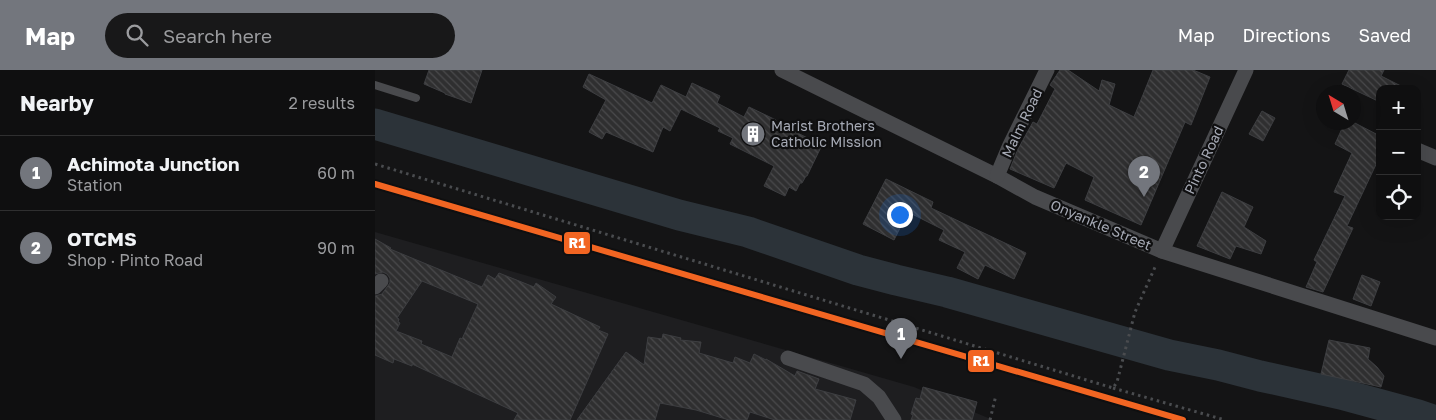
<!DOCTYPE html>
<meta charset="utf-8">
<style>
body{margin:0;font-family:"Golos Text",sans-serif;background:#181819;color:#f1f3f6}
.controls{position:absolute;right:15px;top:15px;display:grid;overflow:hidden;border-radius:10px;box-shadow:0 5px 20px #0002}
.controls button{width:45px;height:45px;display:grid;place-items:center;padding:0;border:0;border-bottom:1px solid #2f2f30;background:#0f0f10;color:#f1f3f6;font:25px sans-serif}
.compass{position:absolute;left:941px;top:15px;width:45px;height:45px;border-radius:50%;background:#0f0f10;box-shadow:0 5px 20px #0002;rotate:322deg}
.you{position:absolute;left:524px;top:144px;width:18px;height:18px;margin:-12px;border:4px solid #fff;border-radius:50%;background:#1a73e8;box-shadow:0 0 0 8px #1a73e833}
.badge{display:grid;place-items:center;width:32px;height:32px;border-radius:50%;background:#73767d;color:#fff;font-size:16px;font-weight:700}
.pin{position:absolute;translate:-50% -41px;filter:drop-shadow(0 1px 2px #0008)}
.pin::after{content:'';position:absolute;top:26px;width:18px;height:15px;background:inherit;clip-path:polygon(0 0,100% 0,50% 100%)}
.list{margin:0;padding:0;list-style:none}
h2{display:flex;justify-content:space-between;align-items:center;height:65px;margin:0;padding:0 20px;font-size:21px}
h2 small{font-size:16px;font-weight:400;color:#9b9c9f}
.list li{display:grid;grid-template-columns:32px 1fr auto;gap:15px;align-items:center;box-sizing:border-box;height:75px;padding:0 20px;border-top:1px solid #2f2f30}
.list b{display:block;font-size:19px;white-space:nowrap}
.list p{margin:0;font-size:16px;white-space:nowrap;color:#9b9c9f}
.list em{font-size:16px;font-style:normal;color:#9b9c9f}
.icon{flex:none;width:28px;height:28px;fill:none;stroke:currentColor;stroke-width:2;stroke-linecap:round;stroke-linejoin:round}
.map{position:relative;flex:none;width:1061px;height:350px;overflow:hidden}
header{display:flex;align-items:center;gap:30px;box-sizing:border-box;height:70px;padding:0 25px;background:#73767d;color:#fff}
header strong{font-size:24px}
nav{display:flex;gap:28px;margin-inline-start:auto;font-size:18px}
.search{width:350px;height:45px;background:#181819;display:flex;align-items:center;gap:12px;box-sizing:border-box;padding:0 18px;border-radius:28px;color:#9b9c9f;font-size:19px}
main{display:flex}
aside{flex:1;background:#0f0f10}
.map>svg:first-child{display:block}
.built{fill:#1e1e20}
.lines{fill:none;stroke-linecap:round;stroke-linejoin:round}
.river{stroke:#2c3339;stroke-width:31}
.building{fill:url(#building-back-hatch);stroke:#3d3e41;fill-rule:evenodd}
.path{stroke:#4a4c4f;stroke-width:3;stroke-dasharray:2.5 4;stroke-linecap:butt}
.service{stroke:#494a4d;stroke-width:8}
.minor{stroke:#494a4d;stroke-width:15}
.rail-casing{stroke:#494b4d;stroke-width:5.5}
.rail{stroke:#0f0f10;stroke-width:4;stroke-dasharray:11;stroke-linecap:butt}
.rail-1-casing{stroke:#0f0f10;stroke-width:10}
.rail-1{stroke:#f26522;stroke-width:6}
.labels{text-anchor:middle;stroke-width:4.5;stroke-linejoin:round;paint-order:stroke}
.street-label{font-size:14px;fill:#a6aab5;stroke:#0f0f10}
.poi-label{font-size:14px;fill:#a6aab5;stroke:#0f0f10;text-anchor:start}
.line-badge{stroke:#0f0f10;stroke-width:2}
.badge-label{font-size:14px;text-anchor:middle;font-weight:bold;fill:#fff}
</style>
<header>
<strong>Map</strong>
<div class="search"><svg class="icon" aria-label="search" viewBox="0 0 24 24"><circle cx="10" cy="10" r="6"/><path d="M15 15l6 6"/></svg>Search here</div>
<nav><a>Map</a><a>Directions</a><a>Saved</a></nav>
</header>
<main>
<aside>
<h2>Nearby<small>2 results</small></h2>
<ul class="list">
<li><span class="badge">1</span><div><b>Achimota Junction</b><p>Station</p></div><em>60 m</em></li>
<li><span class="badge">2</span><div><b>OTCMS</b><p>Shop · Pinto Road</p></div><em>90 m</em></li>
</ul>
</aside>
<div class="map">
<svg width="1061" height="350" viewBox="0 0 1061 350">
<defs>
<pattern id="building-back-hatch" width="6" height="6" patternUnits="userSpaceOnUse" patternTransform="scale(1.25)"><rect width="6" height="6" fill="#2f2f30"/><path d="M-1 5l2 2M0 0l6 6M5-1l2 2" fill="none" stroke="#4a4a4c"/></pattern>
</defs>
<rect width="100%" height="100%" fill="#141415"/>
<path class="built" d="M0,162L539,317L618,350H0Z"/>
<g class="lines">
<path class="river" d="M0,54L304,145L373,162L483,200L521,210L572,222L794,285L843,295L885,306L966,324L1043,345L1058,350"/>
</g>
<g class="building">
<path d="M54,0H107L96,33L70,24V23L49,14Z"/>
<path d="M685,0H693L724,21L727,10L740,14L734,35L759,47L778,0H818L835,7L816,55L810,52L766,155L710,130L719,107L691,93L679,118L635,99L643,79L658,52L662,54L680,19L675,15Z"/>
<path d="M974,0H1009L1006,6L1032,19H1005V32L967,14Z"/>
<path d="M214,4L277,33L286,15L311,27L317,13L345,26L342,33L369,47L374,37L401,50L400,52L447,75L432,106H431L427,113H425L421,121L414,117L410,126L389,116L399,96L355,74L358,68L343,61L345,58L306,39L295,61L288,57L278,82L231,62L227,69L214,62L231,30L208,17Z"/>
<path d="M887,41L900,48L888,71L874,64Z"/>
<path d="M970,52H978L1005,66V86L972,156L978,158L948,222L931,217L942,192L939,190L970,126L959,122L977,83L960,74Z"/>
<path d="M511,109L558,132L556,138L651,183L639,209L610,195L603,209L582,198L590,182L564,170L569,160L533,142L519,170L488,154Z"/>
<path d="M847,122L878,137L869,157L891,171L886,184L861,176L855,189L822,176Z"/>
<path d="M0,169L16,178L15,179L107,217L113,205L120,209L124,203L159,217L161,213L181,227L176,234L225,257L223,260L233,264L195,350H139L143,343L37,294V296L19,289L18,293L0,285V226L7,224L15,213V208L12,204L8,202L0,204ZM47,211L103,234L87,269L85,268L77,287L46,274L47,271L21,261L25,253L23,252L24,249L22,248Z"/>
<path d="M987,205L1005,212L996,236L978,229Z"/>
<path d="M288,264L306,268L305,270L326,272L324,283L358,293L360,287L375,293L379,284L391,290V289L420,306L422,301L444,309L440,319L481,330L475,350H400L375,342L372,350H354L321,340L285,333L280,350H202L251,282L269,295L273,267L287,269Z"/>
<path d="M954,270L995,278L993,289L1002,297L1009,306L1006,317L946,304Z"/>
<path d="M548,317L602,332L597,350H536L538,345L536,344L541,328L545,329Z"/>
</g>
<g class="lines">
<g class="path">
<path d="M0,94L738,318L742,312L760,242L781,195"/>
<path d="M738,318L850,350"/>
<path d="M615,350L621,325"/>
</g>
<path class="service" d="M0,15L41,28"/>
<g class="minor">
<path d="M407,0L622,106L660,127L787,181L1061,268"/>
<path d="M1042,80L1061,88"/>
<path d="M622,106L635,75L672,0"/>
<path d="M787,181L871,0"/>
<path d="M0,217L6,211"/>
<path d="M413,288L489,314L504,327L519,350"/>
</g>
<defs>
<path id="rail" d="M0,114L808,350"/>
</defs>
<use href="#rail" class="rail-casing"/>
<use href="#rail" class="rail"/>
<defs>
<path id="rail-1" d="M0,114L808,350"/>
</defs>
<use href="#rail-1" class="rail-1-casing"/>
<use href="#rail-1" class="rail-1"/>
</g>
<defs>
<symbol id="building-disc" viewBox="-11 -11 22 22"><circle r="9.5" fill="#73767d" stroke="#0f0f10"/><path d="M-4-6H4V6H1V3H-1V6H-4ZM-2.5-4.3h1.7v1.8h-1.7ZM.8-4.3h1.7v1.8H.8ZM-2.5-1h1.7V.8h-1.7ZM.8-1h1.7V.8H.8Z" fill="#fff"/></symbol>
</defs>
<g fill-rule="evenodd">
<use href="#building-disc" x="364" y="50" width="28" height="28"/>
</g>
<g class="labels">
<g class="street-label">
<text transform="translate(647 53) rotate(-64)" y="5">Malm Road</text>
<text transform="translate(829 90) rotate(-65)" y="5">Pinto Road</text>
<text transform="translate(726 155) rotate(23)" y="5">Onyankle Street</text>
</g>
<g class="poi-label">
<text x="396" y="61">Marist Brothers<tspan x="396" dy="16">Catholic Mission</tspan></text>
</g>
</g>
<g class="line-badge">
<rect x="188" y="161" width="28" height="24" rx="5" fill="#f26522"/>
<rect x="592" y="279" width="28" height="24" rx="5" fill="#f26522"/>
</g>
<g class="badge-label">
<text x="202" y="178">R1</text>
<text x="606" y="296">R1</text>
</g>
</svg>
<div class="controls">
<button>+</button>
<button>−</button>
<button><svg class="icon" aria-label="locate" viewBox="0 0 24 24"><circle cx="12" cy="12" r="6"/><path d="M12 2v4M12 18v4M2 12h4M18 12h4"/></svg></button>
</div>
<svg class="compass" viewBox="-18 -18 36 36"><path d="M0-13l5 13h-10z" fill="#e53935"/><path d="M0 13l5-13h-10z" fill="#9b9c9f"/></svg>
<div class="you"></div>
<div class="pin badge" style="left:526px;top:289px">1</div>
<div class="pin badge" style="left:769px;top:127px">2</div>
</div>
</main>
